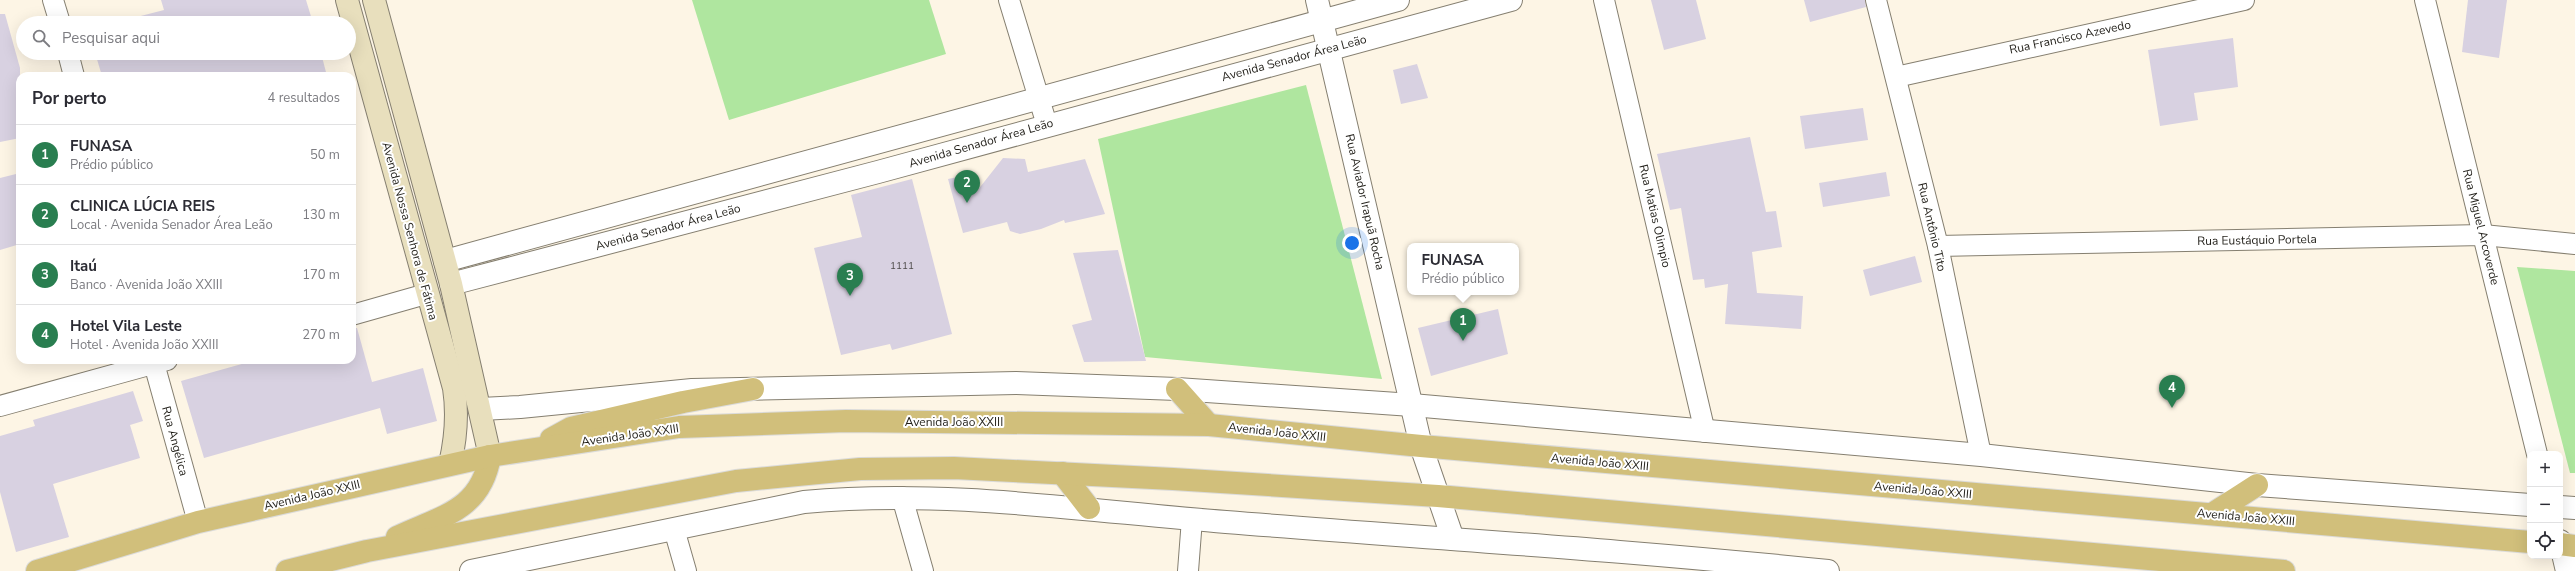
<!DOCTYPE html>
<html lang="pt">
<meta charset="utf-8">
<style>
body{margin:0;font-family:"Nunito Sans",sans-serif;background:#f7f7f7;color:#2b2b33}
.controls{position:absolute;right:12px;bottom:12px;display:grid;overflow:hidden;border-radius:8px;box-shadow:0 4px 16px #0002}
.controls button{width:36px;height:36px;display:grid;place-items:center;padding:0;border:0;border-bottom:1px solid #e1e1e2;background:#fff;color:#2b2b33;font:20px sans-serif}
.you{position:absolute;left:1352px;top:243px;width:14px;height:14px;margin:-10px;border:3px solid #fff;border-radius:50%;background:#1a73e8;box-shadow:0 0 0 6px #1a73e833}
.badge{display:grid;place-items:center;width:26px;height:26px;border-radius:50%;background:#297e50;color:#fff;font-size:13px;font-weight:700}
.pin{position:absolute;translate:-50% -33px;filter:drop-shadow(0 1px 2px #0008)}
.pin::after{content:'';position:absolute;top:21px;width:14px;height:12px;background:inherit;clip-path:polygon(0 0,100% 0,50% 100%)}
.popup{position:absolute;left:1407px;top:243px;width:112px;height:52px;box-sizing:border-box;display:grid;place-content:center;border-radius:8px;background:#fff;filter:drop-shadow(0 1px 3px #0005);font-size:13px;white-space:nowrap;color:#7c7c81}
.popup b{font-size:15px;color:#2b2b33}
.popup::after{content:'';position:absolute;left:50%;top:100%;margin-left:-8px;border:8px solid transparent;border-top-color:#fff}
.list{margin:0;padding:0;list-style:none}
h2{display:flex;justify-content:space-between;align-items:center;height:52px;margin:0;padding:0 16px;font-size:17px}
h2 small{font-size:13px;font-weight:400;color:#7c7c81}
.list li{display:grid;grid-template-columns:26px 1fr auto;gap:12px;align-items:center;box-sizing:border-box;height:60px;padding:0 16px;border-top:1px solid #e1e1e2}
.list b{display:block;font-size:15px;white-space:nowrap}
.list p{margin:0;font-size:13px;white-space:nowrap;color:#7c7c81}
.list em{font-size:13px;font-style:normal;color:#7c7c81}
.icon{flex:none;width:22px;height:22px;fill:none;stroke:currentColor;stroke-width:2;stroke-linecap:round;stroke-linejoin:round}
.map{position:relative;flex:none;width:2575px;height:571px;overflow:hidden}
.search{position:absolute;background:#fff;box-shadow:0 4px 16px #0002;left:16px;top:16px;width:340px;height:44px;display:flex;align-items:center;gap:10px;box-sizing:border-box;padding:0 14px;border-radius:22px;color:#7c7c81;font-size:15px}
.panel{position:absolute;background:#fff;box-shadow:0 4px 16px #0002;left:16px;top:72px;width:340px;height:292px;border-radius:12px}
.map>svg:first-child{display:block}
.green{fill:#afe69f}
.building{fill:#d8d1e1}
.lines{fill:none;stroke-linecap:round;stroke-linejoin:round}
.minor-casing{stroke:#857f70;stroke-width:22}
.tertiary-casing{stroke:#857f70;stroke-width:24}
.secondary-casing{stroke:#857f70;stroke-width:24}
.primary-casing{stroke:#dbdbda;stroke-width:24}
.minor{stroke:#fff;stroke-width:20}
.tertiary{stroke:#fff;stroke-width:22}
.secondary{stroke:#e8dfbd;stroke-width:22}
.primary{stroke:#d1bf7b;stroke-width:22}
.labels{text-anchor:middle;stroke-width:4;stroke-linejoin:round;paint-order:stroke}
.number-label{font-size:10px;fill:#4e4b4a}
.street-label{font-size:12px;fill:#201e18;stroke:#fff}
</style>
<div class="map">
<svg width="2575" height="571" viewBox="0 0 2575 571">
<rect width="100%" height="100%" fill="#fdf5e5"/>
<g class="green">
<path d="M692,0H929L946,54L729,120Z"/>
<path d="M1306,85L1382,379L1145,357L1098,139Z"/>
<path d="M2517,267L2575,271V473H2570Z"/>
</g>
<g class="building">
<path d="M161,0H306L313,23H134L133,18L164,10Z"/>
<path d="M1651,0H1696L1706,39L1664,50Z"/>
<path d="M1804,0H1865L1866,7L1810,22Z"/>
<path d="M2468,0H2507L2499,58L2462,52Z"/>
<path d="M0,14H5L20,68V138L0,142Z"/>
<path d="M2233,38L2238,87L2194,93L2198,120L2160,126L2148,50Z"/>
<path d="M108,53H321L327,76H102L96,56Z"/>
<path d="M1417,64L1428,98L1401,104L1393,70Z"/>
<path d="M1863,108L1868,140L1805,149L1800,116Z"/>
<path d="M1750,137L1766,212L1776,211L1782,247L1752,252L1757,293L1803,296L1801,329L1725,324L1728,284L1705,288L1704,279L1693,280L1681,208L1670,210L1657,154Z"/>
<path d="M1003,158L1025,159L1028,172L1085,159L1105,214L1065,223L1064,220L1041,229L1020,234L1010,231L1007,222L963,233L948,179L972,174L977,191Z"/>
<path d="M1886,172L1890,196L1823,207L1819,183Z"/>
<path d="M20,173V244L0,250V178Z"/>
<path d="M912,179L952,334L892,350L890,344L841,355L814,248L862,237L851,195Z"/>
<path d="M1118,250L1146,361L1084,362L1072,325L1092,320L1073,253Z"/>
<path d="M1915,256L1922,282L1870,296L1863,270Z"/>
<path d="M1498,309L1508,354L1431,376L1418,328Z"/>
<path d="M352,328H357L372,382L423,368L437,421L387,434L380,408L204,458L181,381L256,360H352Z"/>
<path d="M133,391L143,421L130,425L140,458L53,484L69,537L16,552L0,492V436L35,426L33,420Z"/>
</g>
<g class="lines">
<defs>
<g id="minor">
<path d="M53,0L60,23"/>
<path d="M1009,0L1047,125"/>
<path d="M1604,0L1705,432"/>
<path d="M1876,0L1938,246L1981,455"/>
<path d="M2425,0L2537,454"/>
<path d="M68,53L74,76"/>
<path d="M1896,77L2244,0"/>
<path d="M1938,246L2483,235L2575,244"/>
<path d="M352,315L426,294"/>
<path d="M153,360L198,522"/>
<path d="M0,406L167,360"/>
<path d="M902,497L923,571"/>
<path d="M674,529L686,571"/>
<path d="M1188,571L1192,519"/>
</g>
<g id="tertiary">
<path d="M1317,0L1421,446L1453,539"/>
<path d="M445,261L1398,0"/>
<path d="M451,284L878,172L1511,0"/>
<path d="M481,409L520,407L692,390L1016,383L1177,389L1412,405L1981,455L2257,485L2530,505"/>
<path d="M2560,507L2575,508"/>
<path d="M2560,541L2567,571"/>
<path d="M471,571L804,502C945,489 1086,511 1226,522C1427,538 1628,550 1828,571"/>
</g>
<g id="secondary">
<path d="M347,0L454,388C458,414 456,438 450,464"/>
<path d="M374,0L451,284L490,456"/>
</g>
<g id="primary">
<path d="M1177,389L1209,425"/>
<path d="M551,439L571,428L683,402L753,389"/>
<path d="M1062,473L1089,508"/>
<path d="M2212,514L2257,485"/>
<path d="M397,537C441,516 481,511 490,456"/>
<path d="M2560,544L2575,546"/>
<path d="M37,571L198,522L490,456L679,427L846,421L1209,425L1421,446L2530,542"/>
<path d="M287,571L367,551L736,481L860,469L954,468L1173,479L1438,496L2284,571"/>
</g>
</defs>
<use href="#minor" class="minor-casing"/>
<use href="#tertiary" class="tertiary-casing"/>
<use href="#secondary" class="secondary-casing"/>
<use href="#primary" class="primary-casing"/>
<use href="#minor" class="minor"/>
<use href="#tertiary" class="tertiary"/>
<use href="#secondary" class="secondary"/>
<use href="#primary" class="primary"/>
</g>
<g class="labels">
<g class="number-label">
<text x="902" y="269">1111</text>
</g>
<g class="street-label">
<text transform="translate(2070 37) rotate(-12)" y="4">Rua Francisco Azevedo</text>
<text transform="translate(1294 58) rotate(-15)" y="4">Avenida Senador Área Leão</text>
<text transform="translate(981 143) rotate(-16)" y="4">Avenida Senador Área Leão</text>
<text transform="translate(1365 202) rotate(77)" y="4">Rua Aviador Irapuã Rocha</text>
<text transform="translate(1655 216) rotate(77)" y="4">Rua Matias Olimpio</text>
<text transform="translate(668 227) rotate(-15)" y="4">Avenida Senador Área Leão</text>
<text transform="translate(1932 227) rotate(77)" y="4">Rua Antônio Tito</text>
<text transform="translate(2481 227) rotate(76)" y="4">Rua Miguel Arcoverde</text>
<text transform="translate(410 231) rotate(75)" y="4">Avenida Nossa Senhora de Fátima</text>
<text transform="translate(2257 240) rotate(-1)" y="4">Rua Eustáquio Portela</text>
<text x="954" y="426">Avenida João XXIII</text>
<text transform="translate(1277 432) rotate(6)" y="4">Avenida João XXIII</text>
<text transform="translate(630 435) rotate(-8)" y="4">Avenida João XXIII</text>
<text transform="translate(175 441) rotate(75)" y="4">Rua Angélica</text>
<text transform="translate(1600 462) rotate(5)" y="4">Avenida João XXIII</text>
<text transform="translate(1923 490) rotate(5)" y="4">Avenida João XXIII</text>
<text transform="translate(312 495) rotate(-13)" y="4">Avenida João XXIII</text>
<text transform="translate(2246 517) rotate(5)" y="4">Avenida João XXIII</text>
</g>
</g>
</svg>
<div class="controls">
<button>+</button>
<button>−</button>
<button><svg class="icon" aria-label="locate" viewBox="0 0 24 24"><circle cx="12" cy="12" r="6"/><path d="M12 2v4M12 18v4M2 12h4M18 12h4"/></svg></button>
</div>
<div class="you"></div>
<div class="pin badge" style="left:1463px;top:341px">1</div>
<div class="popup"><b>FUNASA</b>Prédio público</div>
<div class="pin badge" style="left:967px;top:203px">2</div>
<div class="pin badge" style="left:850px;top:296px">3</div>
<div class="pin badge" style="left:2172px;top:408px">4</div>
<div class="search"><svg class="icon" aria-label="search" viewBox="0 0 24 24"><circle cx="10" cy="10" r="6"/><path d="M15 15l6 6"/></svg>Pesquisar aqui</div>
<section class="panel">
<h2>Por perto<small>4 resultados</small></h2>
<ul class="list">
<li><span class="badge">1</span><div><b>FUNASA</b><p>Prédio público</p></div><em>50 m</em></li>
<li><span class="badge">2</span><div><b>CLINICA LÚCIA REIS</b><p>Local · Avenida Senador Área Leão</p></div><em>130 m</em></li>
<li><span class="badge">3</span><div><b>Itaú</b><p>Banco · Avenida João XXIII</p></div><em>170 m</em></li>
<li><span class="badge">4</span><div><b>Hotel Vila Leste</b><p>Hotel · Avenida João XXIII</p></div><em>270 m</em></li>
</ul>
</section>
</div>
